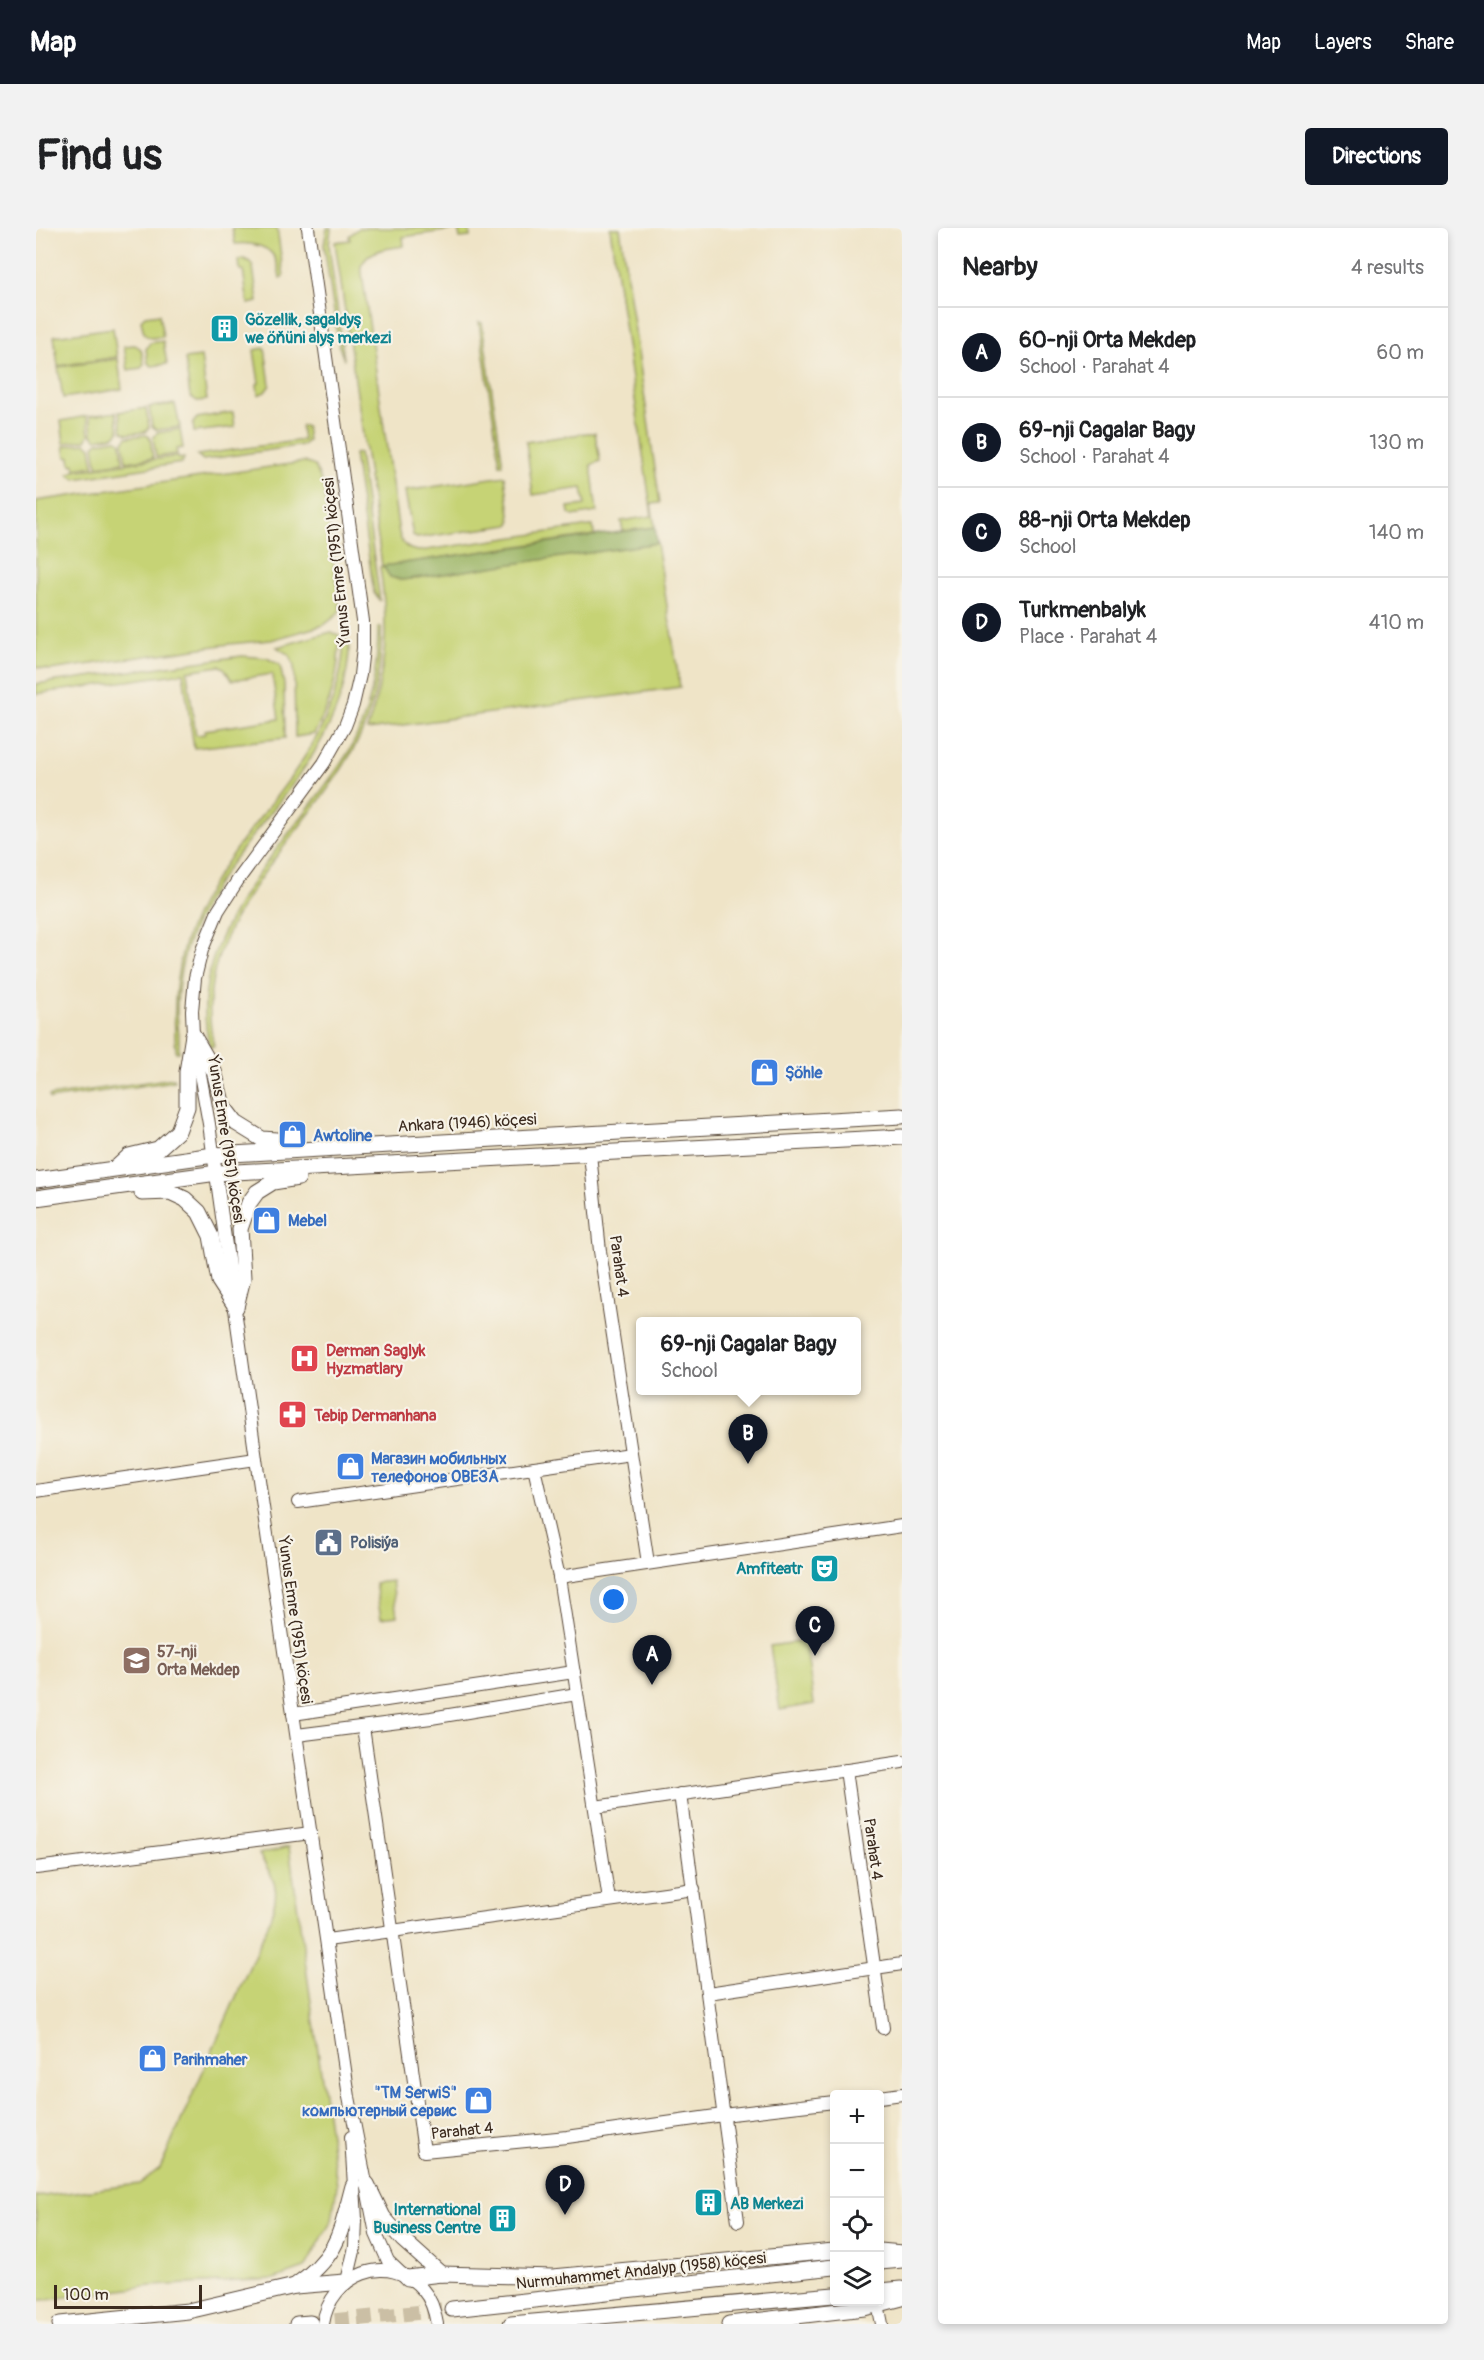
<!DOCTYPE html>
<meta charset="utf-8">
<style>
body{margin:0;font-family:Pangolin,sans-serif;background:#f2f2f2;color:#202124}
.controls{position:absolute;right:18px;bottom:18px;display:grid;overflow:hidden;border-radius:6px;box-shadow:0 3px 9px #0003}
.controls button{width:54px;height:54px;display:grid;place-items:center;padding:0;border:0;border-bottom:2px solid #e0e0e0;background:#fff;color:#202124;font:30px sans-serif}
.scale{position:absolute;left:18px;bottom:15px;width:148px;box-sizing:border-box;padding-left:6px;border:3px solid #3b2a1e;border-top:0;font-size:16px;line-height:21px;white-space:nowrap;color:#3b2a1e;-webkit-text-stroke:4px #f7f3e8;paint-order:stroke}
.you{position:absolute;left:578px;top:1372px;width:21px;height:21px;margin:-15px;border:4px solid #fff;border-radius:50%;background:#1a73e8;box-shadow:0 0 0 9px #1a73e833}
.badge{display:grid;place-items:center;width:39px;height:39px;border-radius:50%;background:#111827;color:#fff;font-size:20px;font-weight:700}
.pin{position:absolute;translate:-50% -50px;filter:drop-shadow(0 2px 3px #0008)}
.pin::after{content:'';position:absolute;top:32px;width:21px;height:18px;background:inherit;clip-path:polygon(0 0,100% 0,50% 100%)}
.popup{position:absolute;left:600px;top:1089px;width:225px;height:78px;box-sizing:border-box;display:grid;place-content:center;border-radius:6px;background:#fff;filter:drop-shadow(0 2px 4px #0005);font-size:20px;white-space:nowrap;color:#757577}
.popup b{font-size:22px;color:#202124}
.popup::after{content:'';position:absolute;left:50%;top:100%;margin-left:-12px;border:12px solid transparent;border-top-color:#fff}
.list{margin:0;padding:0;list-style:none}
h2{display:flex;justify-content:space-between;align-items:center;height:78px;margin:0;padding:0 24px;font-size:26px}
h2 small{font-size:20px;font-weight:400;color:#757577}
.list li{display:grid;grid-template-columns:39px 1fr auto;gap:18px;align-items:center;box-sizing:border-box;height:90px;padding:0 24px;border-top:2px solid #e0e0e0}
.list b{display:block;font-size:22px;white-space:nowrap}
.list p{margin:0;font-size:20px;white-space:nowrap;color:#757577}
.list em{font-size:20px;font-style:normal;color:#757577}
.icon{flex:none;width:33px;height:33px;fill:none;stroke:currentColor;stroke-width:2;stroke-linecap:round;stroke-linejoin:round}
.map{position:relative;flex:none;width:866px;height:2096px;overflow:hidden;border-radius:6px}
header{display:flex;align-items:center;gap:36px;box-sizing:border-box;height:84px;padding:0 30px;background:#111827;color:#fff}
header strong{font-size:28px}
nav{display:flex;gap:33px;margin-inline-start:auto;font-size:21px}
.intro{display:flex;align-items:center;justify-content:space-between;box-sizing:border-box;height:144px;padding:0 36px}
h1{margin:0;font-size:42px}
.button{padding:15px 27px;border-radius:6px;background:#111827;color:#fff;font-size:21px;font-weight:700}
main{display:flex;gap:36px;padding:0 36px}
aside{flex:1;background:#fff;border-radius:6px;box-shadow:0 3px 9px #0003}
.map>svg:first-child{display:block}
.green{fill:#c6d374;stroke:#807e49;stroke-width:1.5;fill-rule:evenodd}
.forest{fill:#9cb566;stroke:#6c7042;stroke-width:1.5}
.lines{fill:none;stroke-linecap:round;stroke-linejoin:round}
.major-tunnel{stroke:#cbbfa5;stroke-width:15;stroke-dasharray:15 8;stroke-linecap:butt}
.minor-casing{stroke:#564637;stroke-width:14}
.major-casing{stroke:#564637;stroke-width:17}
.minor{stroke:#fff;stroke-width:12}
.major{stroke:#fff;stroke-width:15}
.labels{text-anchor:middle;stroke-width:4.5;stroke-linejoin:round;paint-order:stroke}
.culture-label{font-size:16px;font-weight:bold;fill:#0d838f;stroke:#f7f3e8;text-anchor:start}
.street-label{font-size:16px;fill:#3b2a1e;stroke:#f7f3e8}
.shop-label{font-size:16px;font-weight:bold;fill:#366cbe;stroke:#f7f3e8;text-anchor:start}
.health-label{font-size:16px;font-weight:bold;fill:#be3a42;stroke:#f7f3e8;text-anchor:start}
.service-label{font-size:16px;font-weight:bold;fill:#4e5e75;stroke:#f7f3e8;text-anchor:start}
.education-label{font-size:16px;font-weight:bold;fill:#785e54;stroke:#f7f3e8;text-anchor:start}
</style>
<header>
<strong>Map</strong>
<nav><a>Map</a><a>Layers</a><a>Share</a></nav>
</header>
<div class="intro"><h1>Find us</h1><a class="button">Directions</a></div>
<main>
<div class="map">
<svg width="866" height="2096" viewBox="0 0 866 2096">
<rect width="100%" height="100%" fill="#f7f3e8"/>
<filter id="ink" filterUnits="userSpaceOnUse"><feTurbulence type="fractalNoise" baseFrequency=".0167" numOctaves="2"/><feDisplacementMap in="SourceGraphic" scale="12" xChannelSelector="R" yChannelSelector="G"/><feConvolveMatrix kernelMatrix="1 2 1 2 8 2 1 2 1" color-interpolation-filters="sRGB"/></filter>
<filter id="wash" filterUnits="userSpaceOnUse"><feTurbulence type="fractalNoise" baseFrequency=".008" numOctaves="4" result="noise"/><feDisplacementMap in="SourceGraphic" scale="24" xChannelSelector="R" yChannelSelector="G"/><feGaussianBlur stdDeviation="1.35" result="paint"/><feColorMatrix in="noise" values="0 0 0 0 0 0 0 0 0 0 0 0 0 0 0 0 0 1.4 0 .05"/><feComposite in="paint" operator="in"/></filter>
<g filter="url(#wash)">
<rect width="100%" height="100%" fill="#efe4c7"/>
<g class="green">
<path d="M196,0H241L248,49L244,50C243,45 243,40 241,35C236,17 214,14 199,16Z"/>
<path d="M291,0H295L293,17L308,132L303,118L288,17Z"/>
<path d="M323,0H433L434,9L424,10L422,1L367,9L368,18C351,21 334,20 325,38L363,305C366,317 371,322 384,323L554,298H557L558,307L347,338L360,351L366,352L621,315L644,459L331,502C351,442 353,401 344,339L346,338L299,14L314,12L313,8Z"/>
<path d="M574,0H584L624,275L615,276L619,299L587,303L585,293L616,288Z"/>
<path d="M208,31L214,34L217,39L222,74L212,76L207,42H204L203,32Z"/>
<path d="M123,86L127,109L114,110L108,106L105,92L109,88Z"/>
<path d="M443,94L446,95L467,237H464Z"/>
<path d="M77,100L81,129L22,138L18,108Z"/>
<path d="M127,113L131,136L116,138L112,135L110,121L114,115Z"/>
<path d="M99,117L105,121L108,136L105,140L92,142L88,118Z"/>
<path d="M229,120L234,157L229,164L222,167L221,156L223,155L218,122Z"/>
<path d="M165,129L171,172L161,173L154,168L149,131Z"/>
<path d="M82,131L86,161L27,170L22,139Z"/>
<path d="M139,176L144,199L121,202L116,198L113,179Z"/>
<path d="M110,180L113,199L109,204L91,206L86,203L83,184Z"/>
<path d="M80,184L83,203L79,208L61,211L56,207L54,188Z"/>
<path d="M197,184L199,199L158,204L157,195L161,190Z"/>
<path d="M51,188L53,207L50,212L28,215L25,193Z"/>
<path d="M265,198H270L272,213L267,217L167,232L161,227L267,212Z"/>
<path d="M144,201L147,220L140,221L141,226L120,229L117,210L121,205Z"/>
<path d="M551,205H559L564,233L555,237L561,284L537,288L533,285L532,279L549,277L546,260L497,267L490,214Z"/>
<path d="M110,207L114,210L117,230L90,234L87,214L91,209Z"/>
<path d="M80,211L85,215L87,234L61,238L58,218L62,214Z"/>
<path d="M50,215L55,219L58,238L39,241L38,236L35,237L34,229H30L28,218Z"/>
<path d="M323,225L344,373L338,365L318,226Z"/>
<path d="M142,228L143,231L148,230L146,235L39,251L32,246L38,243Z"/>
<path d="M268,234L279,238L287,257L304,381L302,386L288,397L235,412L193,416L14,442L0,439V273Z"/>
<path d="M469,248L475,294L473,297L381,310L377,308L369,263Z"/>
<path d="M342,399H345C346,441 338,486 317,522C265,615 150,699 178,818L174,819C143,704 260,611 313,523C334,486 342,441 342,399Z"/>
<path d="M295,404L303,407C304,442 295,476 278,506L259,509L258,438L253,427L241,419Z"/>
<path d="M308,408C315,416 313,424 312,434C301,534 206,600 164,686C150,714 142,747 141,778C141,794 144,809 143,824H140C136,776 139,730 160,686C207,586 306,528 308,408Z"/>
<path d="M206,428L231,430L244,437L248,456L249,510L158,520L147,445L0,466V456ZM184,438L188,440L196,452L236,446L243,491L169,502V506L160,507L151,443Z"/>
<path d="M138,850L139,853L14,871L13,868Z"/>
<path d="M356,1353L361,1388L345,1390L339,1355Z"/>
<path d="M769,1413L778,1476L744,1482L734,1418Z"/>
<path d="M253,1619L301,1957L296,1992L269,2040L238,2051L116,2058L0,2073V1969L103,1956L124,1940L231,1699C244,1663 243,1659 223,1626Z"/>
</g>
<path class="forest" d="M619,299L621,315L366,352L354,349L347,338Z"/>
</g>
<g filter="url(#ink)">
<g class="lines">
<path class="major-tunnel" d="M276,2095L416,2081"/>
<defs>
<g id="minor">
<path d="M272,0L327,393V420L324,447L317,477L309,498L288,535L202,652L182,683L166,722L159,750L156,783L157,807L173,896L220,1231L313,1869L340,2006L352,2033L369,2049"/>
<path d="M554,926L564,1023L612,1335"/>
<path d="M498,1240L523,1349L573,1672"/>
<path d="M0,1263L220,1231"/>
<path d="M262,1274L595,1226"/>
<path d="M523,1349L866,1298"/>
<path d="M257,1486L538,1444"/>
<path d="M327,1499L388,1923L531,1909L687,1887L798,1874"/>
<path d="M261,1507L395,1490L541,1466"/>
<path d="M810,1542L847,1800"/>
<path d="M644,1566L702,1993"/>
<path d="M559,1579L866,1534"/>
<path d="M0,1640L275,1605"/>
<path d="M291,1712L658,1661"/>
<path d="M672,1765L866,1736"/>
<path d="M844,1869L866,1866"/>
<path d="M311,2053L319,2019L320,1991L315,1909"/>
<path d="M842,2076L846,2096"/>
<path d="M287,2096C294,2047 353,2022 387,2062C396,2072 399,2084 401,2096"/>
</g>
<g id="major">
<path d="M157,807L178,843L187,878L200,895L226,911L255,913"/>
<path d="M80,940L93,928L122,921L142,903L151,879V844L157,807"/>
<path d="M0,952L178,927L866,888"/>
<path d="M106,965L134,964L149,971L163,984L175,1008L183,1053L200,1079"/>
<path d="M0,970L181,945L866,909"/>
<path d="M200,1079L207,1050L204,1001L213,975L221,964L237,954L262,950"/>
<path d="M331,1956L347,1989L367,2012L405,2046"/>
<path d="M844,2023L866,2025"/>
<path d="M844,2034L866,2032"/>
<path d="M372,2050L405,2046L517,2049L798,2023"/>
<path d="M259,2058C303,2027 304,2006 317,1958"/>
<path d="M844,2063L866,2061"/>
<path d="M416,2081L798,2039"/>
<path d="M24,2096L152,2083L259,2058L309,2054"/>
<path d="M261,2096L274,2095"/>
<path d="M475,2096L798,2067"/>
<path d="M693,2096L828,2080L866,2070"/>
</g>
</defs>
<use href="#minor" class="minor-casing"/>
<use href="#major" class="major-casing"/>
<use href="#minor" class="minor"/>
<use href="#major" class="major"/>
</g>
</g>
<defs>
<symbol id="building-square" viewBox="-11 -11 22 22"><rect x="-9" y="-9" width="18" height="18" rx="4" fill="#0f9aa8" stroke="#f7f3e8"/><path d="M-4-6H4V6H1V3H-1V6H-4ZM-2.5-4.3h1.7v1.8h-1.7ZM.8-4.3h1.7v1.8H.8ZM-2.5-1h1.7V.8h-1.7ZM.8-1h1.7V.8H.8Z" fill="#fff"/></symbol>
<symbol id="shop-square" viewBox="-11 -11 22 22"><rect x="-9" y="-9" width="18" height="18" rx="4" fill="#3f7fe0" stroke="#f7f3e8"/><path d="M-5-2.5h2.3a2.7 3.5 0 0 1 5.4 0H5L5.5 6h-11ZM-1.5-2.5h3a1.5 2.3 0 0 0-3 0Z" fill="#fff"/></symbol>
<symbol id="hospital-square" viewBox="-11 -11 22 22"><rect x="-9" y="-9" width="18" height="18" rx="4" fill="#e0444e" stroke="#f7f3e8"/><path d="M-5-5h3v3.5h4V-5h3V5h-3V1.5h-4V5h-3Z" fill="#fff"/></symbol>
<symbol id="pharmacy-square" viewBox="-11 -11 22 22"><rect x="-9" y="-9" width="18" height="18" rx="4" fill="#e0444e" stroke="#f7f3e8"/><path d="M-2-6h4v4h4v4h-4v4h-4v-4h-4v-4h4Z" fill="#fff"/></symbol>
<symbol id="civic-square" viewBox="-11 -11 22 22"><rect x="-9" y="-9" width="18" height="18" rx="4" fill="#5c6f8a" stroke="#f7f3e8"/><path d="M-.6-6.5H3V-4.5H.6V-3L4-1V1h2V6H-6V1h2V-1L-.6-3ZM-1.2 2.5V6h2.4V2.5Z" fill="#fff"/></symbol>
<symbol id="theatre-square" viewBox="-11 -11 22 22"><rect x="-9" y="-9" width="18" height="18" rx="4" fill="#0f9aa8" stroke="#f7f3e8"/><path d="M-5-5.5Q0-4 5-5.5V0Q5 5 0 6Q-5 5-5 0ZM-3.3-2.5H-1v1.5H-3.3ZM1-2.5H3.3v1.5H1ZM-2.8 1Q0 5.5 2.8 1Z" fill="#fff"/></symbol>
<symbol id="school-square" viewBox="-11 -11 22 22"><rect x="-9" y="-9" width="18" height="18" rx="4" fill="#8d6e63" stroke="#f7f3e8"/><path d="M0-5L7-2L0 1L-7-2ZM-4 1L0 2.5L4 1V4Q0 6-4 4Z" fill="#fff"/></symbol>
</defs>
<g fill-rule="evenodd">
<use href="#building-square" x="172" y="84" width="33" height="33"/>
<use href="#shop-square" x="712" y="828" width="33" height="33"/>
<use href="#shop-square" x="240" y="890" width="33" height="33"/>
<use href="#shop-square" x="214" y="976" width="33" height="33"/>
<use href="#hospital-square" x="252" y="1114" width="33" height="33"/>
<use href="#pharmacy-square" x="240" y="1170" width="33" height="33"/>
<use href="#shop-square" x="298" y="1222" width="33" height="33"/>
<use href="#civic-square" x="276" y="1298" width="33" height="33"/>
<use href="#theatre-square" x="772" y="1324" width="33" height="33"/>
<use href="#school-square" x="84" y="1416" width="33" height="33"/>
<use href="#shop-square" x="100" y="1814" width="33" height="33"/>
<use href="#shop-square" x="426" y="1856" width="33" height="33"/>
<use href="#building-square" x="656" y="1958" width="33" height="33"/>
<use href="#building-square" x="450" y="1974" width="33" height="33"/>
</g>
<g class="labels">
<g class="culture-label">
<text x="209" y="97">Gözellik, sagaldyş<tspan x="209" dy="18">we öňüni alyş merkezi</tspan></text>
<text x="767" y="1346" text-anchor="end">Amfiteatr</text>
<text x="694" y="1981">AB Merkezi</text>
<text x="445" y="1987" text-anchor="end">International<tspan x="445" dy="18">Business Centre</tspan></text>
</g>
<g class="street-label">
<text transform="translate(300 334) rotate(-96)" y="6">Ýunus Emre (1951) köçesi</text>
<text transform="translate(431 894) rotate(-3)" y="6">Ankara (1946) köçesi</text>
<text transform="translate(191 911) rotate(81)" y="6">Ýunus Emre (1951) köçesi</text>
<text transform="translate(584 1038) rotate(82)" y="6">Parahat 4</text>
<text transform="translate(260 1392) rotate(82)" y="6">Ýunus Emre (1951) köçesi</text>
<text transform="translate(838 1621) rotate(82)" y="6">Parahat 4</text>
<text transform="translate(426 1902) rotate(-6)" y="6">Parahat 4</text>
<text transform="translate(605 2042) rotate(-6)" y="6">Nurmuhammet Andalyp (1958) köçesi</text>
</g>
<g class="shop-label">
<text x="749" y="850">Şöhle</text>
<text x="277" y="913">Awtoline</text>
<text x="252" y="998">Mebel</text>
<text x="335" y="1236">Магазин мобильных<tspan x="335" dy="18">телефонов ОВЕЗА</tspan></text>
<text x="137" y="1837">Parihmaher</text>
<text x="421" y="1870" text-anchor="end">"TM SerwiS"<tspan x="421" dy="18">компьютерный сервис</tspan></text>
</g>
<g class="health-label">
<text x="290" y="1128">Derman Saglyk<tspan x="290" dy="18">Hyzmatlary</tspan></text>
<text x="278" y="1193">Tebip Dermanhana</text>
</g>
<g class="service-label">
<text x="314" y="1320">Polisiýa</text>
</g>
<g class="education-label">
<text x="121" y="1429">57-nji<tspan x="121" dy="18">Orta Mekdep</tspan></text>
</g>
</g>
</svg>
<div class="controls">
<button>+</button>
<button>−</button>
<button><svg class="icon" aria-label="locate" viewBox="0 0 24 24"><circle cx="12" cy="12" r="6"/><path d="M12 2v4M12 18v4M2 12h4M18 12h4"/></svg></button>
<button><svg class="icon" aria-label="layers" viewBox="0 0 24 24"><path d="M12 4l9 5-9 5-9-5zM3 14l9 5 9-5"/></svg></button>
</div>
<div class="scale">100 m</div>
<div class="you"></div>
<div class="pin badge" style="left:616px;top:1457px">A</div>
<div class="pin badge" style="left:712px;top:1236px">B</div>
<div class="popup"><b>69-nji Cagalar Bagy</b>School</div>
<div class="pin badge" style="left:779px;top:1428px">C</div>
<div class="pin badge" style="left:529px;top:1987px">D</div>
</div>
<aside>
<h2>Nearby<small>4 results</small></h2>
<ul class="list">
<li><span class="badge">A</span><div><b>60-nji Orta Mekdep</b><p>School · Parahat 4</p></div><em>60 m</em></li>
<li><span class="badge">B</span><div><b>69-nji Cagalar Bagy</b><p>School · Parahat 4</p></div><em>130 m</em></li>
<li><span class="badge">C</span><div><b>88-nji Orta Mekdep</b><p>School</p></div><em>140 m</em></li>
<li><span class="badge">D</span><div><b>Turkmenbalyk</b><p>Place · Parahat 4</p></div><em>410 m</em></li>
</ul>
</aside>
</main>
